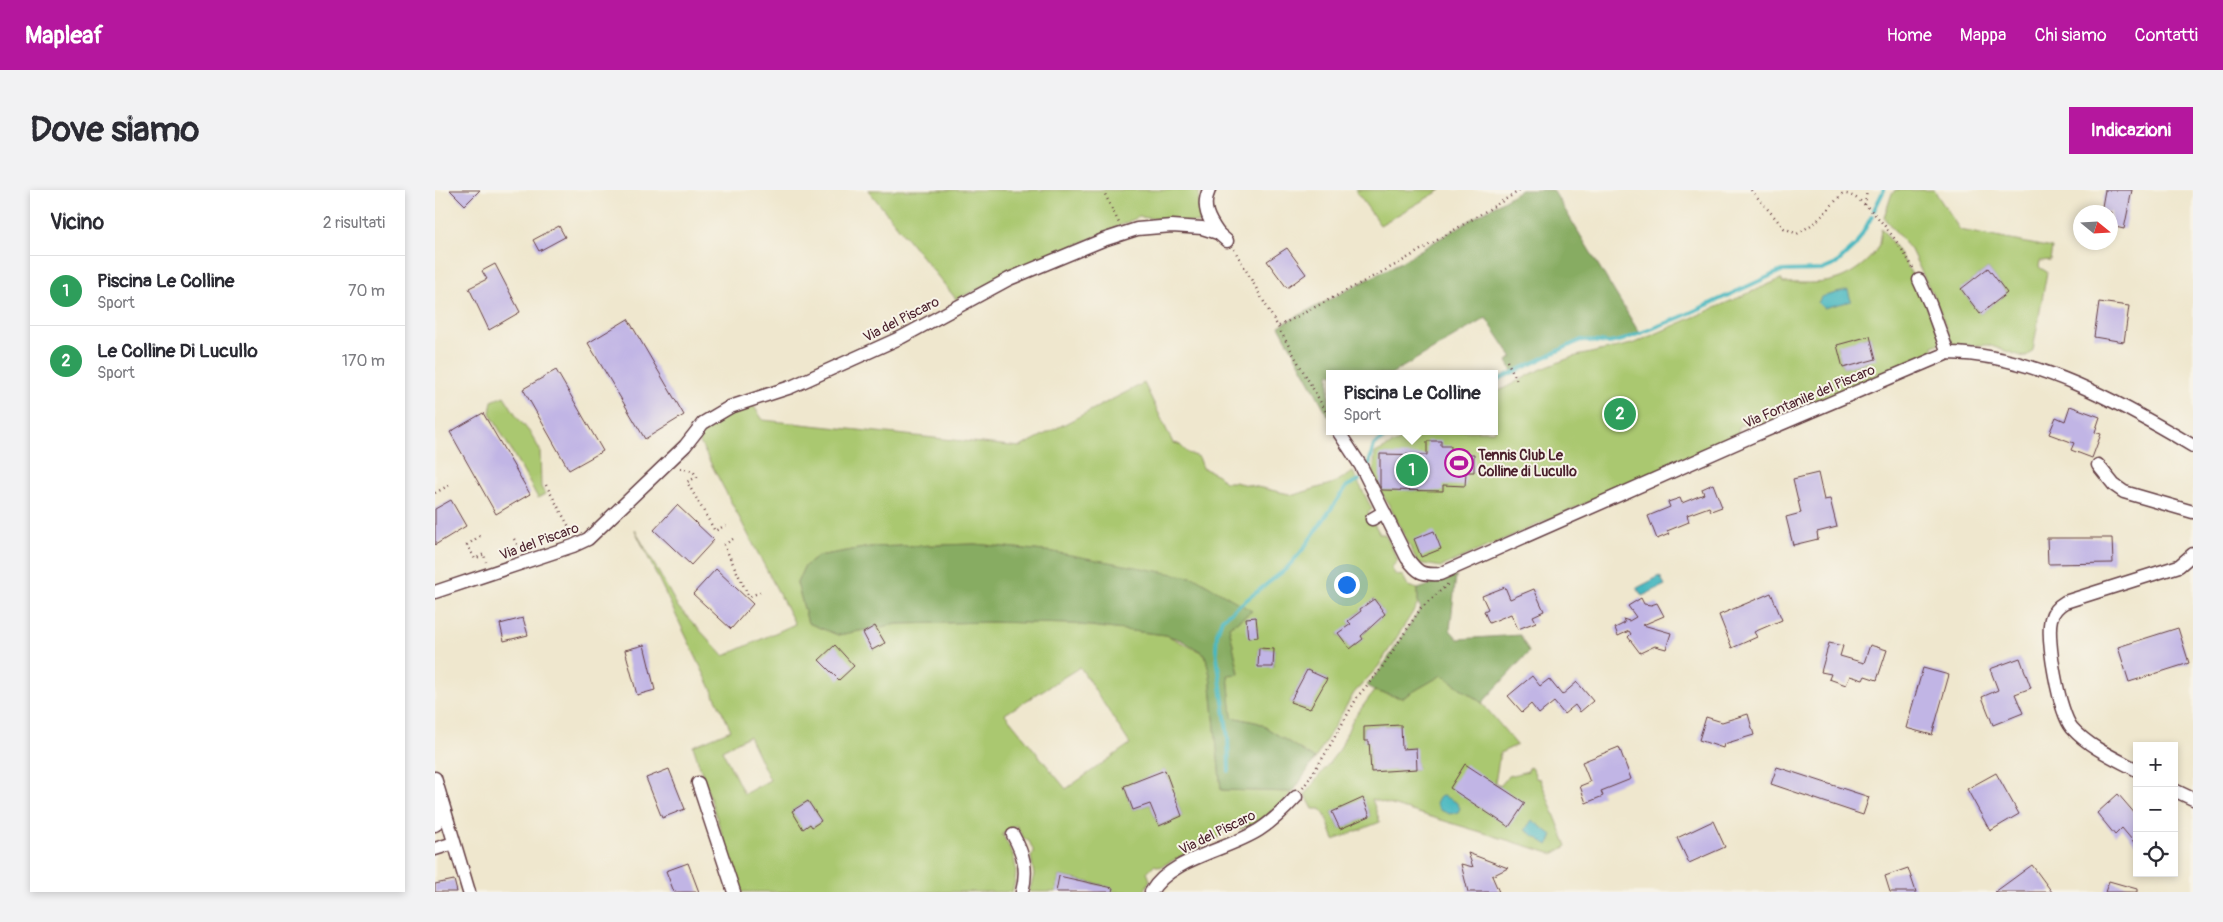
<!DOCTYPE html>
<html lang="it">
<meta charset="utf-8">
<style>
body{margin:0;font-family:Pangolin,sans-serif;background:#f2f2f3;color:#2b2b33}
.controls{position:absolute;right:15px;bottom:15px;display:grid;overflow:hidden;border-radius:0px;box-shadow:0 2px 8px #0003}
.controls button{width:45px;height:45px;display:grid;place-items:center;padding:0;border:0;border-bottom:1px solid #e1e1e2;background:#fff;color:#2b2b33;font:25px sans-serif}
.compass{position:absolute;left:1638px;top:15px;width:45px;height:45px;border-radius:50%;background:#fff;box-shadow:0 2px 8px #0003;rotate:108deg}
.you{position:absolute;left:911px;top:394px;width:18px;height:18px;margin:-12px;border:4px solid #fff;border-radius:50%;background:#1a73e8;box-shadow:0 0 0 8px #1a73e833}
.badge{display:grid;place-items:center;width:32px;height:32px;border-radius:50%;background:#b5179e;color:#fff;font-size:16px;font-weight:700}
.pin{position:absolute;translate:-50% -50%;border:2px solid #fff;box-shadow:0 1px 5px #0006}
.popup{position:absolute;left:891px;top:180px;width:172px;height:65px;box-sizing:border-box;display:grid;place-content:center;border-radius:0px;background:#fff;filter:drop-shadow(0 1px 4px #0005);font-size:16px;white-space:nowrap;color:#7c7c81}
.popup b{font-size:19px;color:#2b2b33}
.popup::after{content:'';position:absolute;left:50%;top:100%;margin-left:-10px;border:10px solid transparent;border-top-color:#fff}
.list{margin:0;padding:0;list-style:none}
h2{display:flex;justify-content:space-between;align-items:center;height:65px;margin:0;padding:0 20px;font-size:21px}
h2 small{font-size:16px;font-weight:400;color:#7c7c81}
.list li{display:grid;grid-template-columns:32px 1fr auto;gap:15px;align-items:center;box-sizing:border-box;height:70px;padding:0 20px;border-top:1px solid #e1e1e2}
.list b{display:block;font-size:19px;white-space:nowrap}
.list p{margin:0;font-size:16px;white-space:nowrap;color:#7c7c81}
.list em{font-size:16px;font-style:normal;color:#7c7c81}
.icon{flex:none;width:28px;height:28px;fill:none;stroke:currentColor;stroke-width:2;stroke-linecap:round;stroke-linejoin:round}
.map{position:relative;flex:none;width:1758px;height:702px;overflow:hidden;border-radius:0px}
header{display:flex;align-items:center;gap:30px;box-sizing:border-box;height:70px;padding:0 25px;background:#b5179e;color:#fff}
header strong{font-size:24px}
nav{display:flex;gap:28px;margin-inline-start:auto;font-size:18px}
.intro{display:flex;align-items:center;justify-content:space-between;box-sizing:border-box;height:120px;padding:0 30px}
h1{margin:0;font-size:35px}
.button{padding:12px 22px;border-radius:0px;background:#b5179e;color:#fff;font-size:18px;font-weight:700}
main{display:flex;gap:30px;padding:0 30px}
aside{flex:1;background:#fff;border-radius:0px;box-shadow:0 2px 8px #0003}
.map>svg:first-child{display:block}
.green{fill:#aac86f;stroke:#7a744d;fill-rule:evenodd}
.forest{fill:#87ac62;stroke:#686646}
.water{fill:#49b8c0;stroke:#4a6c76}
.lines{fill:none;stroke-linecap:round;stroke-linejoin:round}
.stream{stroke:#49b8c0;stroke-width:4}
.building{fill:#c1b5e5}
.minor-casing{stroke:#633d43;stroke-width:15}
.path{stroke:#633d43;stroke-width:2.5;stroke-dasharray:1 4;stroke-linecap:butt}
.minor{stroke:#fff;stroke-width:12}
.labels{text-anchor:middle;stroke-width:4;stroke-linejoin:round;paint-order:stroke}
.street-label{font-size:14px;fill:#4a1f2b;stroke:#f7f3e8}
.poi-label{font-size:14px;font-weight:bold;fill:#4a1f2b;stroke:#f7f3e8;text-anchor:start}
</style>
<header>
<strong>Mapleaf</strong>
<nav><a>Home</a><a>Mappa</a><a>Chi siamo</a><a>Contatti</a></nav>
</header>
<div class="intro"><h1>Dove siamo</h1><a class="button">Indicazioni</a></div>
<main>
<aside>
<h2>Vicino<small>2 risultati</small></h2>
<ul class="list">
<li><span class="badge" style="background:#2e9e5b">1</span><div><b>Piscina Le Colline</b><p>Sport</p></div><em>70 m</em></li>
<li><span class="badge" style="background:#2e9e5b">2</span><div><b>Le Colline Di Lucullo</b><p>Sport</p></div><em>170 m</em></li>
</ul>
</aside>
<div class="map">
<svg width="1758" height="702" viewBox="0 0 1758 702">
<rect width="100%" height="100%" fill="#f7f3e8"/>
<filter id="ink" filterUnits="userSpaceOnUse"><feTurbulence type="fractalNoise" baseFrequency=".02" numOctaves="2"/><feDisplacementMap in="SourceGraphic" scale="10" xChannelSelector="R" yChannelSelector="G"/><feConvolveMatrix kernelMatrix="1 2 1 2 8 2 1 2 1" color-interpolation-filters="sRGB"/></filter>
<filter id="wash" filterUnits="userSpaceOnUse"><feTurbulence type="fractalNoise" baseFrequency=".0096" numOctaves="4" result="noise"/><feDisplacementMap in="SourceGraphic" scale="20" xChannelSelector="R" yChannelSelector="G"/><feGaussianBlur stdDeviation="1.12" result="paint"/><feColorMatrix in="noise" values="0 0 0 0 0 0 0 0 0 0 0 0 0 0 0 0 0 1.4 0 .05"/><feComposite in="paint" operator="in"/></filter>
<g filter="url(#wash)">
<rect width="100%" height="100%" fill="#efe7ce"/>
<g class="green">
<path d="M433,0H764V20L767,30L763,33L704,27L521,109Z"/>
<path d="M920,0H1006L945,35Z"/>
<path d="M1460,0H1499L1525,40L1617,58L1615,70L1605,71L1604,77L1612,82L1598,160L1593,166L1589,167L1553,155L1518,156L1501,112L1476,60L1449,28L1456,6ZM1553,78L1572,103L1545,124L1526,99Z"/>
<path d="M1446,38C1475,74 1490,109 1506,152L1498,156V163L1330,235H1304L1303,246L1006,377L983,373L954,315L938,289L940,263L983,241H1060V203L1102,181L1137,167L1197,154L1346,89L1348,93C1364,92 1383,95 1399,90C1415,86 1438,70 1444,54C1445,49 1445,43 1446,38ZM1435,146L1441,169L1408,178L1402,156Z"/>
<path d="M709,193L738,253L744,254L753,263L764,267L768,278L783,285L790,292H799L859,305L899,293L918,282L937,319L933,323L945,344H950L963,370L956,378L961,385L968,386L973,396L983,399V414L943,477L919,503L880,569L824,533L797,527L793,485L804,483L794,437L817,421L619,362L540,354L435,357L383,366L369,377L362,393L373,433L403,445L462,434L555,432L638,434L731,445L770,464L775,485L786,600L858,602C841,618 824,636 801,639L796,635L788,638L786,646L725,677L719,675L712,682L715,690L709,702H666L667,695L624,686L621,702H594L599,685L596,667L599,662L594,651L589,649L581,635L567,644C580,666 585,678 577,702H306L258,556L296,540L200,340L243,417L289,466L360,434L262,247L290,226L318,215L328,230L585,257ZM939,409L950,424L926,446L928,449L915,459L903,444L916,434L914,431ZM824,458L839,459L838,477L824,476ZM645,477L695,554L631,599L570,524ZM872,480L892,489L874,519L855,512ZM314,546L335,590L309,604L287,560ZM730,580L737,597L733,599L740,607L747,626L724,636L715,614L698,620L689,597ZM373,611L386,631L377,637L375,634L368,638L357,621Z"/>
<path d="M69,206L83,228L96,244L105,260L106,297L110,304L103,308L55,223L57,211Z"/>
<path d="M1007,485L1047,513L1082,555L1065,563L1060,593L1065,596L1074,586L1093,581L1094,577L1098,579L1101,588L1105,589L1132,656L1118,664L937,609L945,632L899,650L891,627L886,619H878L870,604L905,559L917,531L939,501L967,508ZM965,535L966,559L980,558L982,579L936,581L934,551H929V537ZM928,609L935,626L905,639L897,622Z"/>
</g>
<g class="forest">
<path d="M1086,0H1118L1205,144L1174,153L1146,150L1078,183L1072,171L1077,167L1051,128L956,184H894V227L844,136L964,73Z"/>
<path d="M540,354L619,362L761,388L817,421L794,437L804,484L793,485L797,527L824,533L880,569L858,602L786,600L775,485L770,464L746,450L731,445L638,434L555,432L462,434L403,445L373,433L362,393L369,377L383,366L435,357Z"/>
<path d="M1021,386L1015,440L1023,449L1085,445L1094,462L1047,513L1007,485L967,508L939,501L932,495L946,479L986,418L983,414V399Z"/>
</g>
<g class="water">
<path d="M1413,100L1416,111L1389,118L1383,113L1386,107Z"/>
<path d="M1225,386L1230,395L1207,406L1202,398Z"/>
<path d="M1008,606L1021,612L1025,618L1023,622L1015,624L1005,620L1001,613L1004,607Z"/>
<path d="M1097,630L1117,645V648L1113,655L1090,640Z"/>
</g>
<g class="lines">
<g class="stream">
<path d="M1439,20L1449,0"/>
<path d="M1060,191L1146,150L1174,153L1188,150L1246,127L1346,81L1387,80L1401,74L1421,55L1437,26"/>
<path d="M933,278L939,255L958,241"/>
<path d="M794,581L793,548L781,459L782,443L787,429L851,379L866,362L912,296L924,290"/>
</g>
</g>
<g id="blocks">
<g class="building">
<path d="M15,0H45L30,15Z"/>
<path d="M1670,0H1697L1689,39L1676,36V22H1666Z"/>
<path d="M124,36L130,47L104,61L98,50Z"/>
<path d="M852,58L871,84L852,98L832,71Z"/>
<path d="M60,74L85,122L54,140L34,98L52,89L47,81Z"/>
<path d="M1553,78L1572,103L1545,124L1526,99Z"/>
<path d="M1664,112L1694,116L1689,152L1659,147Z"/>
<path d="M193,129L249,225L210,249L153,153Z"/>
<path d="M1435,146L1441,169L1408,178L1402,155Z"/>
<path d="M121,180L168,261L134,280L88,199Z"/>
<path d="M1635,216L1665,227L1660,242L1666,244L1657,268L1636,260L1639,253L1614,244L1621,227L1630,231Z"/>
<path d="M48,223L95,304L61,324L15,242Z"/>
<path d="M992,251H1006V256H1016V260L1031,261V264H1039V282H1031L1030,296L1008,295V301L947,300L945,296V264L992,265Z"/>
<path d="M1383,283L1389,310L1395,309L1402,337L1382,342L1383,349L1358,355L1351,327L1366,323L1358,289Z"/>
<path d="M1278,294L1287,317L1276,321L1274,317L1252,325L1254,332L1232,341L1234,344L1222,349L1213,326L1235,317L1233,312L1245,308L1247,313L1269,304L1267,299Z"/>
<path d="M16,310L31,336L0,355V319Z"/>
<path d="M242,315L279,350L256,375L219,340Z"/>
<path d="M999,341L1006,359L986,367L979,349Z"/>
<path d="M1612,348H1677L1678,373L1613,374Z"/>
<path d="M281,379L318,414L296,439L258,404Z"/>
<path d="M1070,397L1075,409L1099,399L1109,421L1098,426L1101,432L1083,439L1076,424L1054,433L1049,421L1053,419L1047,406Z"/>
<path d="M1336,403L1347,430L1319,442L1322,447L1297,458L1284,425Z"/>
<path d="M1206,408L1209,414L1216,415L1222,413L1229,426L1208,435L1236,443L1231,459L1220,456L1205,463L1193,447L1196,444L1194,441L1183,446L1180,438L1190,433L1188,429L1194,431L1201,427L1193,416Z"/>
<path d="M939,409L950,424L926,446L928,449L915,459L903,443L916,434L913,431L926,421L925,419Z"/>
<path d="M821,427L823,447L813,448L811,428Z"/>
<path d="M88,428L93,445L69,451L65,434Z"/>
<path d="M440,436L450,453L437,460L428,443Z"/>
<path d="M1743,438L1754,473L1694,492L1683,457Z"/>
<path d="M1394,453L1408,456L1405,466L1429,473L1435,455L1452,460L1442,490L1430,486L1428,490L1415,486L1411,495L1394,489L1396,484L1386,482Z"/>
<path d="M209,455L220,500L202,505L190,460Z"/>
<path d="M400,455L419,476L404,490L384,470Z"/>
<path d="M824,458L839,459L838,477H823Z"/>
<path d="M1585,468L1596,498L1580,504L1588,523L1558,535L1547,507L1563,500L1555,479Z"/>
<path d="M1488,478L1514,485L1497,545L1471,538Z"/>
<path d="M872,480L892,489L875,519L855,512Z"/>
<path d="M1097,486L1105,496L1114,489L1127,505L1142,492L1158,511L1145,522L1140,515L1129,524L1119,512L1104,524L1096,514L1087,522L1073,506Z"/>
<path d="M1313,524L1319,545L1289,554L1288,558L1264,550L1271,527L1287,532Z"/>
<path d="M966,535L967,559L981,558L982,579L936,582L934,551H929V537Z"/>
<path d="M1184,557L1196,589L1166,601L1168,606L1151,613L1145,596L1155,592L1147,572Z"/>
<path d="M1030,574L1090,613L1074,637L1015,598Z"/>
<path d="M1342,577L1434,607L1428,625L1336,594Z"/>
<path d="M234,579L250,619L227,628L211,588Z"/>
<path d="M730,580L747,626L724,636L715,614L698,620L689,596Z"/>
<path d="M1561,583L1584,624L1555,641L1532,599Z"/>
<path d="M1683,604L1702,626V656L1687,638L1680,645L1662,623Z"/>
<path d="M928,608L935,626L905,639L897,622Z"/>
<path d="M373,611L386,631L377,637L375,634L368,639L357,621Z"/>
<path d="M1278,631L1290,657L1254,673L1242,648Z"/>
<path d="M1033,663L1073,678L1057,686L1064,702H1033L1026,674L1038,677Z"/>
<path d="M253,673L264,702H239L231,681Z"/>
<path d="M1597,675L1617,702H1560Z"/>
<path d="M1473,678L1481,702H1455L1450,686Z"/>
<path d="M624,686L678,698L677,702H621Z"/>
<path d="M19,690L22,702H0V694Z"/>
<path d="M1674,691L1702,699V702H1670Z"/>
</g>
</g>
</g>
<g filter="url(#ink)">
<use href="#blocks" fill-opacity="0" stroke="#633d43" stroke-width="1"/>
<g class="lines">
<defs>
<g id="minor">
<path d="M774,0C766,17 774,30 783,43"/>
<path d="M1484,90L1495,114L1513,163"/>
<path d="M903,241L926,276L972,368C983,383 986,385 1005,384L1313,248L1513,163C1599,164 1686,213 1758,256"/>
<path d="M1663,275L1679,295L1689,302L1758,322"/>
<path d="M937,329L949,322"/>
<path d="M0,402L138,356L153,349L250,256L268,233L295,217L356,197L467,147L574,89L668,50L702,39L737,36L767,38L783,43L792,51"/>
<path d="M1702,580C1679,568 1654,557 1637,538C1624,523 1611,448 1616,429C1618,421 1623,416 1630,412L1744,376L1758,364"/>
<path d="M0,588L34,702"/>
<path d="M263,593L299,702"/>
<path d="M1739,600L1758,609"/>
<path d="M0,635L4,629V614"/>
<path d="M578,645C589,665 593,680 587,702"/>
<path d="M0,659L19,653"/>
<path d="M716,702C736,668 791,661 824,640C838,631 850,619 861,607"/>
</g>
</defs>
<use href="#minor" class="minor-casing"/>
<g class="path">
<path d="M668,0L684,33"/>
<path d="M1316,0L1349,38L1362,44L1381,32L1407,4C1429,0 1471,63 1479,80"/>
<path d="M1430,15L1432,0"/>
<path d="M799,59L894,227"/>
<path d="M844,136L964,73L1086,0"/>
<path d="M1072,171L1083,192"/>
<path d="M245,278L258,281L262,287L252,292L280,341L291,335"/>
<path d="M111,295L138,344"/>
<path d="M0,303L16,294"/>
<path d="M45,346L32,355L40,369L49,364L51,372"/>
<path d="M79,349L86,361"/>
<path d="M298,349L289,355L314,407L325,402"/>
<path d="M868,598L889,566L923,506L946,479L986,418L1013,394"/>
</g>
<use href="#minor" class="minor"/>
</g>
</g>
<defs>
<symbol id="stadium-ring" viewBox="-11 -11 22 22"><circle r="9.5" fill="#f7f3e8" stroke="#b5179e" stroke-width="1.5"/><path d="M0-5a6.5 5 0 1 0 0 10a6.5 5 0 1 0 0-10ZM-3.5-1.8h7v3.6h-7Z" fill="#b5179e"/></symbol>
</defs>
<g fill-rule="evenodd">
<use href="#stadium-ring" x="1008" y="257" width="32" height="32"/>
</g>
<g class="labels">
<g class="street-label">
<text transform="translate(466 129) rotate(-27)" y="5">Via del Piscaro</text>
<text transform="translate(1374 206) rotate(-23)" y="5">Via Fontanile del Piscaro</text>
<text transform="translate(104 351) rotate(-20)" y="5">Via del Piscaro</text>
<text transform="translate(782 642) rotate(-26)" y="5">Via del Piscaro</text>
</g>
<g class="poi-label">
<text x="1043" y="270">Tennis Club Le<tspan x="1043" dy="16">Colline di Lucullo</tspan></text>
</g>
</g>
</svg>
<div class="controls">
<button>+</button>
<button>−</button>
<button><svg class="icon" aria-label="locate" viewBox="0 0 24 24"><circle cx="12" cy="12" r="6"/><path d="M12 2v4M12 18v4M2 12h4M18 12h4"/></svg></button>
</div>
<svg class="compass" viewBox="-18 -18 36 36"><path d="M0-13l5 13h-10z" fill="#e53935"/><path d="M0 13l5-13h-10z" fill="#7c7c81"/></svg>
<div class="you"></div>
<div class="pin badge" style="left:977px;top:280px;background:#2e9e5b">1</div>
<div class="popup"><b>Piscina Le Colline</b>Sport</div>
<div class="pin badge" style="left:1185px;top:224px;background:#2e9e5b">2</div>
</div>
</main>
